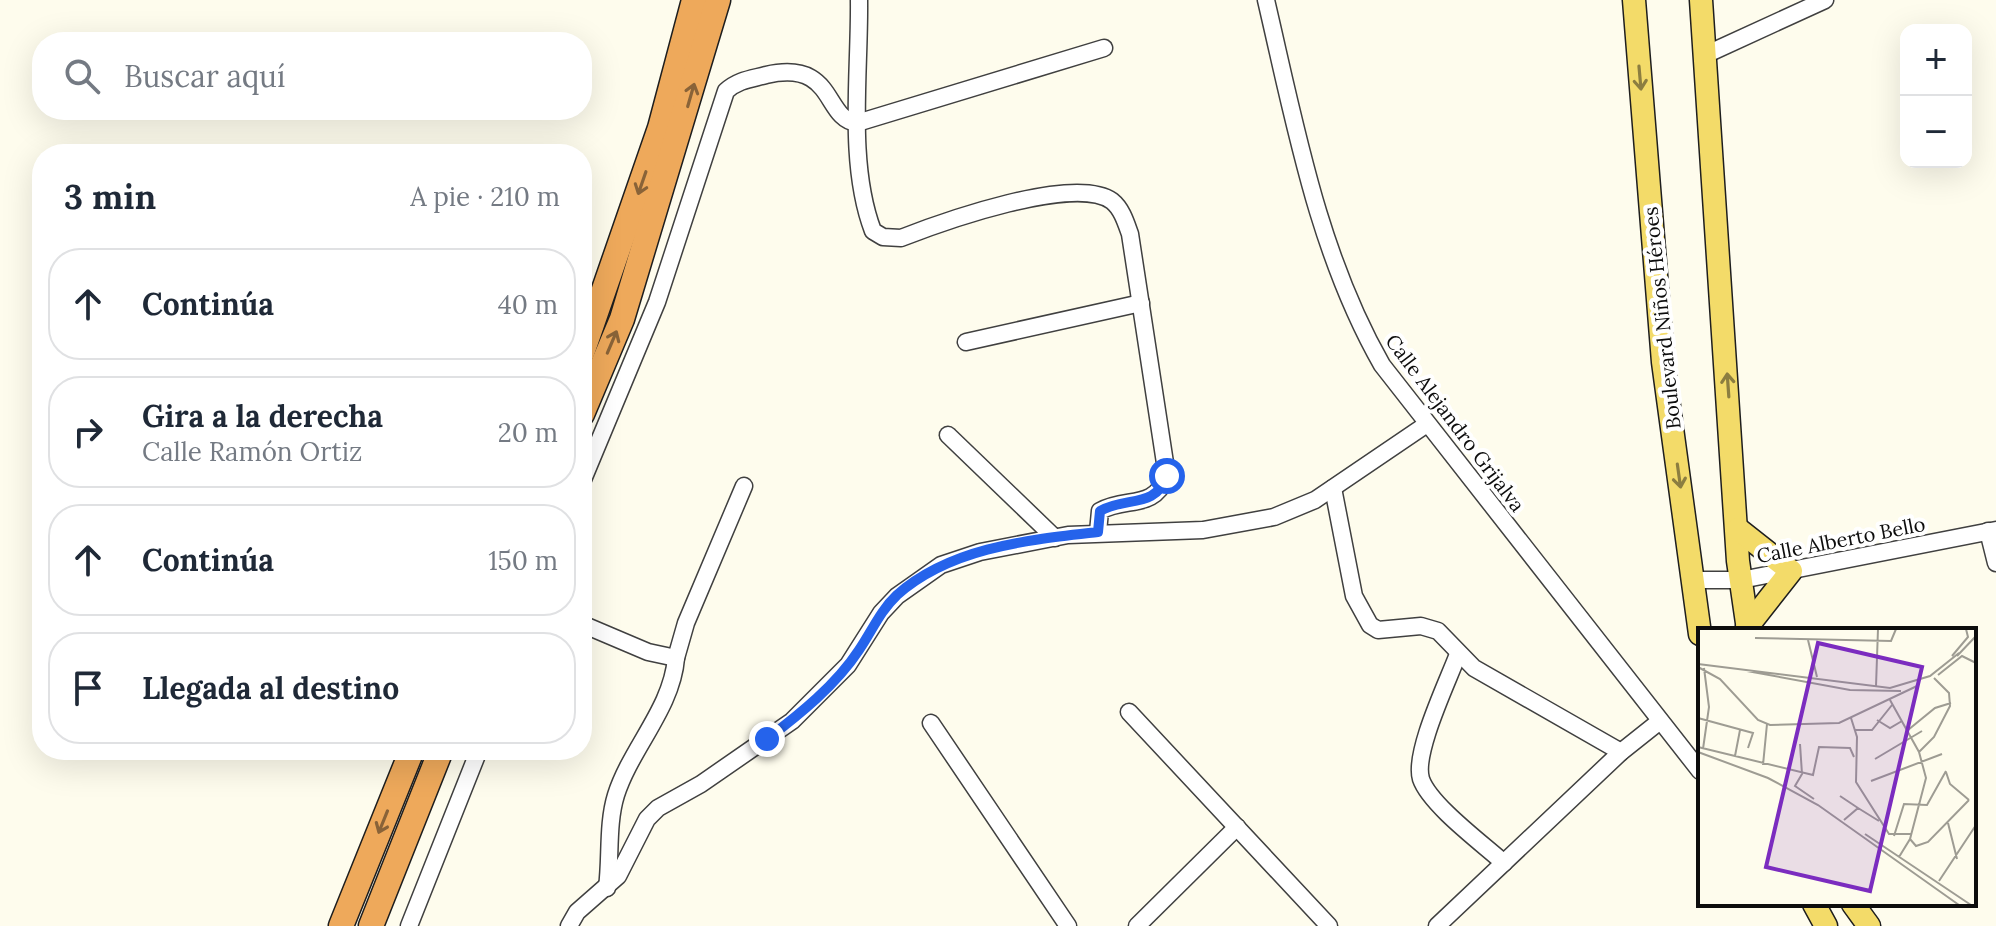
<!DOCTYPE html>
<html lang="es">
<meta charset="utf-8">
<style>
body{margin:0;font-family:Lora,serif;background:#f6f6f7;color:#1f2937}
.controls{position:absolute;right:24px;top:24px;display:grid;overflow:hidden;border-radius:16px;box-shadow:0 8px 32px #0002}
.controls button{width:72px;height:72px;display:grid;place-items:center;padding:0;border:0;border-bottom:2px solid #e0e1e3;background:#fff;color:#1f2937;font:40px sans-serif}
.stop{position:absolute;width:24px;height:24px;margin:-18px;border:6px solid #2563eb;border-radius:50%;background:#fff}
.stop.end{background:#2563eb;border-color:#fff;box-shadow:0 2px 8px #0008}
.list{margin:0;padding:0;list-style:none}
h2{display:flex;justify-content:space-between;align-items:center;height:104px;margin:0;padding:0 32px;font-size:34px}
h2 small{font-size:26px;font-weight:400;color:#747a83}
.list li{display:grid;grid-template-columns:52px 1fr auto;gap:24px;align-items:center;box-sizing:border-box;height:112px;margin:0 16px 16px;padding:0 16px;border:2px solid #e0e1e3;border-radius:32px}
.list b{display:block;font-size:30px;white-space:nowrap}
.list p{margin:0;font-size:26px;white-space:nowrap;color:#747a83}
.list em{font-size:26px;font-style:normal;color:#747a83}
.icon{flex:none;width:44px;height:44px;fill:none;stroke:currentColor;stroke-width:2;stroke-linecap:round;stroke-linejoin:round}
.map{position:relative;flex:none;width:1996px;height:926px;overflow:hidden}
.search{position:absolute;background:#fff;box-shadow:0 8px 32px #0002;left:32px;top:32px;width:560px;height:88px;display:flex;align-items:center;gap:20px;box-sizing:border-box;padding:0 28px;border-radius:32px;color:#747a83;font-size:30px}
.panel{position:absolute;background:#fff;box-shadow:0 8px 32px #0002;left:32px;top:144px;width:560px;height:616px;border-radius:32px}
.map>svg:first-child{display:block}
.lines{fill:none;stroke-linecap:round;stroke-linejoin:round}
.minor-casing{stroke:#404040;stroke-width:19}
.major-casing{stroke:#1e1e1e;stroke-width:25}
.highway-casing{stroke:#1e1e1e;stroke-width:27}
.minor{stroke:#fff;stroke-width:16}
.major{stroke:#f3db69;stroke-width:22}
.highway{stroke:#eea95b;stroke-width:24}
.oneway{stroke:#8c7e40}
.oneway2{stroke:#896338}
.route{stroke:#2563eb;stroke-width:10}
.labels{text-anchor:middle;stroke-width:8;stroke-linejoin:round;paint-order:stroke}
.street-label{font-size:20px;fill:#0d0d0d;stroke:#fff}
.inset-road{fill:none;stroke:#9e9c93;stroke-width:2}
.view{fill:#7b2cbf;fill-opacity:0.15;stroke:#7b2cbf;stroke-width:4}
.inset-edge{fill:none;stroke:#0d0d0d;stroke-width:4}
</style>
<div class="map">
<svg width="1996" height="926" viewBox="0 0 1996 926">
<rect width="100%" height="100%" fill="#fefced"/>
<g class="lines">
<defs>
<g id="minor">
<path d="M859,0C860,72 847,163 873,231L883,237L901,238C942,222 1075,174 1112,201C1122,209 1126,223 1130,234L1167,476C1153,511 1127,496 1100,511L1098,532"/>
<path d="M1266,0C1295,124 1318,253 1382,365L1700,771"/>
<path d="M1705,55L1825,0"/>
<path d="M966,342L1141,303"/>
<path d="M948,435L1055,538"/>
<path d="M582,482L657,302L726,91C738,80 751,79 766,75C836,59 823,119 857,123L1104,48"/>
<path d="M1333,488L1354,596L1370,625L1378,630L1421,626L1438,631L1474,668L1621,752"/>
<path d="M1988,531L1996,563"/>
<path d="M1693,580H1741L1996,530"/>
<path d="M582,624L648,652L676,658L686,623L744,486"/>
<path d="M1458,654C1448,681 1413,753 1421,779C1430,805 1483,844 1504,863"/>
<path d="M1129,712L1329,926"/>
<path d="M931,723L1068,926"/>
<path d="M607,888C611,858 607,824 616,795C631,748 672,708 676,658"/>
<path d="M409,926L479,750"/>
<path d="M569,926L577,912L618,876L647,819L658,808L701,784L792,721L848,665L881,613L897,596L941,565L980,552L1068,535L1203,530L1274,517L1315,500L1427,424"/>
<path d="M1137,926L1237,827"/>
<path d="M1437,926L1621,752L1660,721"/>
</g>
<g id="major">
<path d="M1634,0L1663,362L1700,634"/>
<path d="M1701,0L1738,561L1748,630"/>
<path d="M1738,529L1791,571L1747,627"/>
<path d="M1814,904L1826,926"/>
<path d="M1853,904L1869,926"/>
</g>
<g id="highway">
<path d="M582,353L660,128L694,0"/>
<path d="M582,414L622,319L718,0"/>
<path d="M341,926L412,750"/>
<path d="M371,926L441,750"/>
</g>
</defs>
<use href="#minor" class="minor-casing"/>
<use href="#major" class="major-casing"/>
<use href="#highway" class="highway-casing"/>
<use href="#minor" class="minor"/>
<use href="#major" class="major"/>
<use href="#highway" class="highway"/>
</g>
<defs><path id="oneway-shaft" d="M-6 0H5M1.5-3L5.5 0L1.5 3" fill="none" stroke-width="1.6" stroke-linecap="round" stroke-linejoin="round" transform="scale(2)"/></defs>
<g class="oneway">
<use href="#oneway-shaft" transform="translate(1640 78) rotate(85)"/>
<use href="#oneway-shaft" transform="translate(1728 385) rotate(-94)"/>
<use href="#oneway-shaft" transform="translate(1679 476) rotate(82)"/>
</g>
<g class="oneway2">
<use href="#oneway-shaft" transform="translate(691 95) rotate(-74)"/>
<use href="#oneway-shaft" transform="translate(642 183) rotate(109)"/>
<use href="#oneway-shaft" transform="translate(612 342) rotate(-67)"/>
<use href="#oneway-shaft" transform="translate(383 822) rotate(112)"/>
</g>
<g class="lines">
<path class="route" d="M767,739C800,714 836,685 859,650C872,631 880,611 897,595C951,547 1029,540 1098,532L1100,511C1126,496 1155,509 1167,476"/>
</g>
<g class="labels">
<g class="street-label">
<text transform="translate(1662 318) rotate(-96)" y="7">Boulevard Niños Héroes</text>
<text transform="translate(1455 423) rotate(53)" y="7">Calle Alejandro Grijalva</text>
<text transform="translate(1841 540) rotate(-11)" y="7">Calle Alberto Bello</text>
</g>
</g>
<g transform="translate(1698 628)">
<rect width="278" height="278" fill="#fefced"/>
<path class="inset-road" d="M57,10L193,13L198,1M110,12L119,49M254,28L270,9L268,1M259,28L278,8M0,36L192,60L232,48L261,25M0,39L22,51L60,92L72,97L141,95L219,58M49,43L152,62L203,63M240,47L264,28L278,35M178,58L180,1M192,72L221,124L228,150L212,211L201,229M0,90L55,105L50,120M153,90L159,109L158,154L191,206H213M179,92L192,100L204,93M157,102H174L194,77M210,102L237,80L253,75M102,116L104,146L97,158L116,171M0,119L115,147L121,119L152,120L156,129M5,121L11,79L6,40M0,124L70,150L120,177L261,277M221,124L236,109L252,78L251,65L236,50M37,128L42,102M177,131L224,103M65,137L69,96M248,144L252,156L271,172M173,153L244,126M142,168L160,180L146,192M160,180L181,193M250,195L259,231M167,206L273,277M196,208L206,176L229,177L248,143M212,211L218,218L230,214L271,172M241,253L278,197"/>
<path class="view" d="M120,15L224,39L172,263L68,239Z"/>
<rect width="278" height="278" class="inset-edge"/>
</g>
</svg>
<div class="controls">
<button>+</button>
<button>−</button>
</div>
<div class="stop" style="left:1167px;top:476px"></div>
<div class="stop end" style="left:767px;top:739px"></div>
<div class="search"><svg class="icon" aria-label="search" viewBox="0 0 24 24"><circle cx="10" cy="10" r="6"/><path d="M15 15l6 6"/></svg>Buscar aquí</div>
<section class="panel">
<h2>3 min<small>A pie · 210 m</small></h2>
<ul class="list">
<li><svg class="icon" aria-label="ahead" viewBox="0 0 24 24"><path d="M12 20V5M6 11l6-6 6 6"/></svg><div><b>Continúa</b></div><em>40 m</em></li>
<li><svg class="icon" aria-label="right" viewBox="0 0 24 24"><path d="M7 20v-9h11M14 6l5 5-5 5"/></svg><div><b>Gira a la derecha</b><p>Calle Ramón Ortiz</p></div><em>20 m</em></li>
<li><svg class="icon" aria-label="ahead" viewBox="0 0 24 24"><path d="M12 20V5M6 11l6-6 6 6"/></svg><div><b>Continúa</b></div><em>150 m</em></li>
<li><svg class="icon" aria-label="arrive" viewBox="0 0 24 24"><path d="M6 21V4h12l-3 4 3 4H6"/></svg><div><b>Llegada al destino</b></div></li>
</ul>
</section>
</div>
